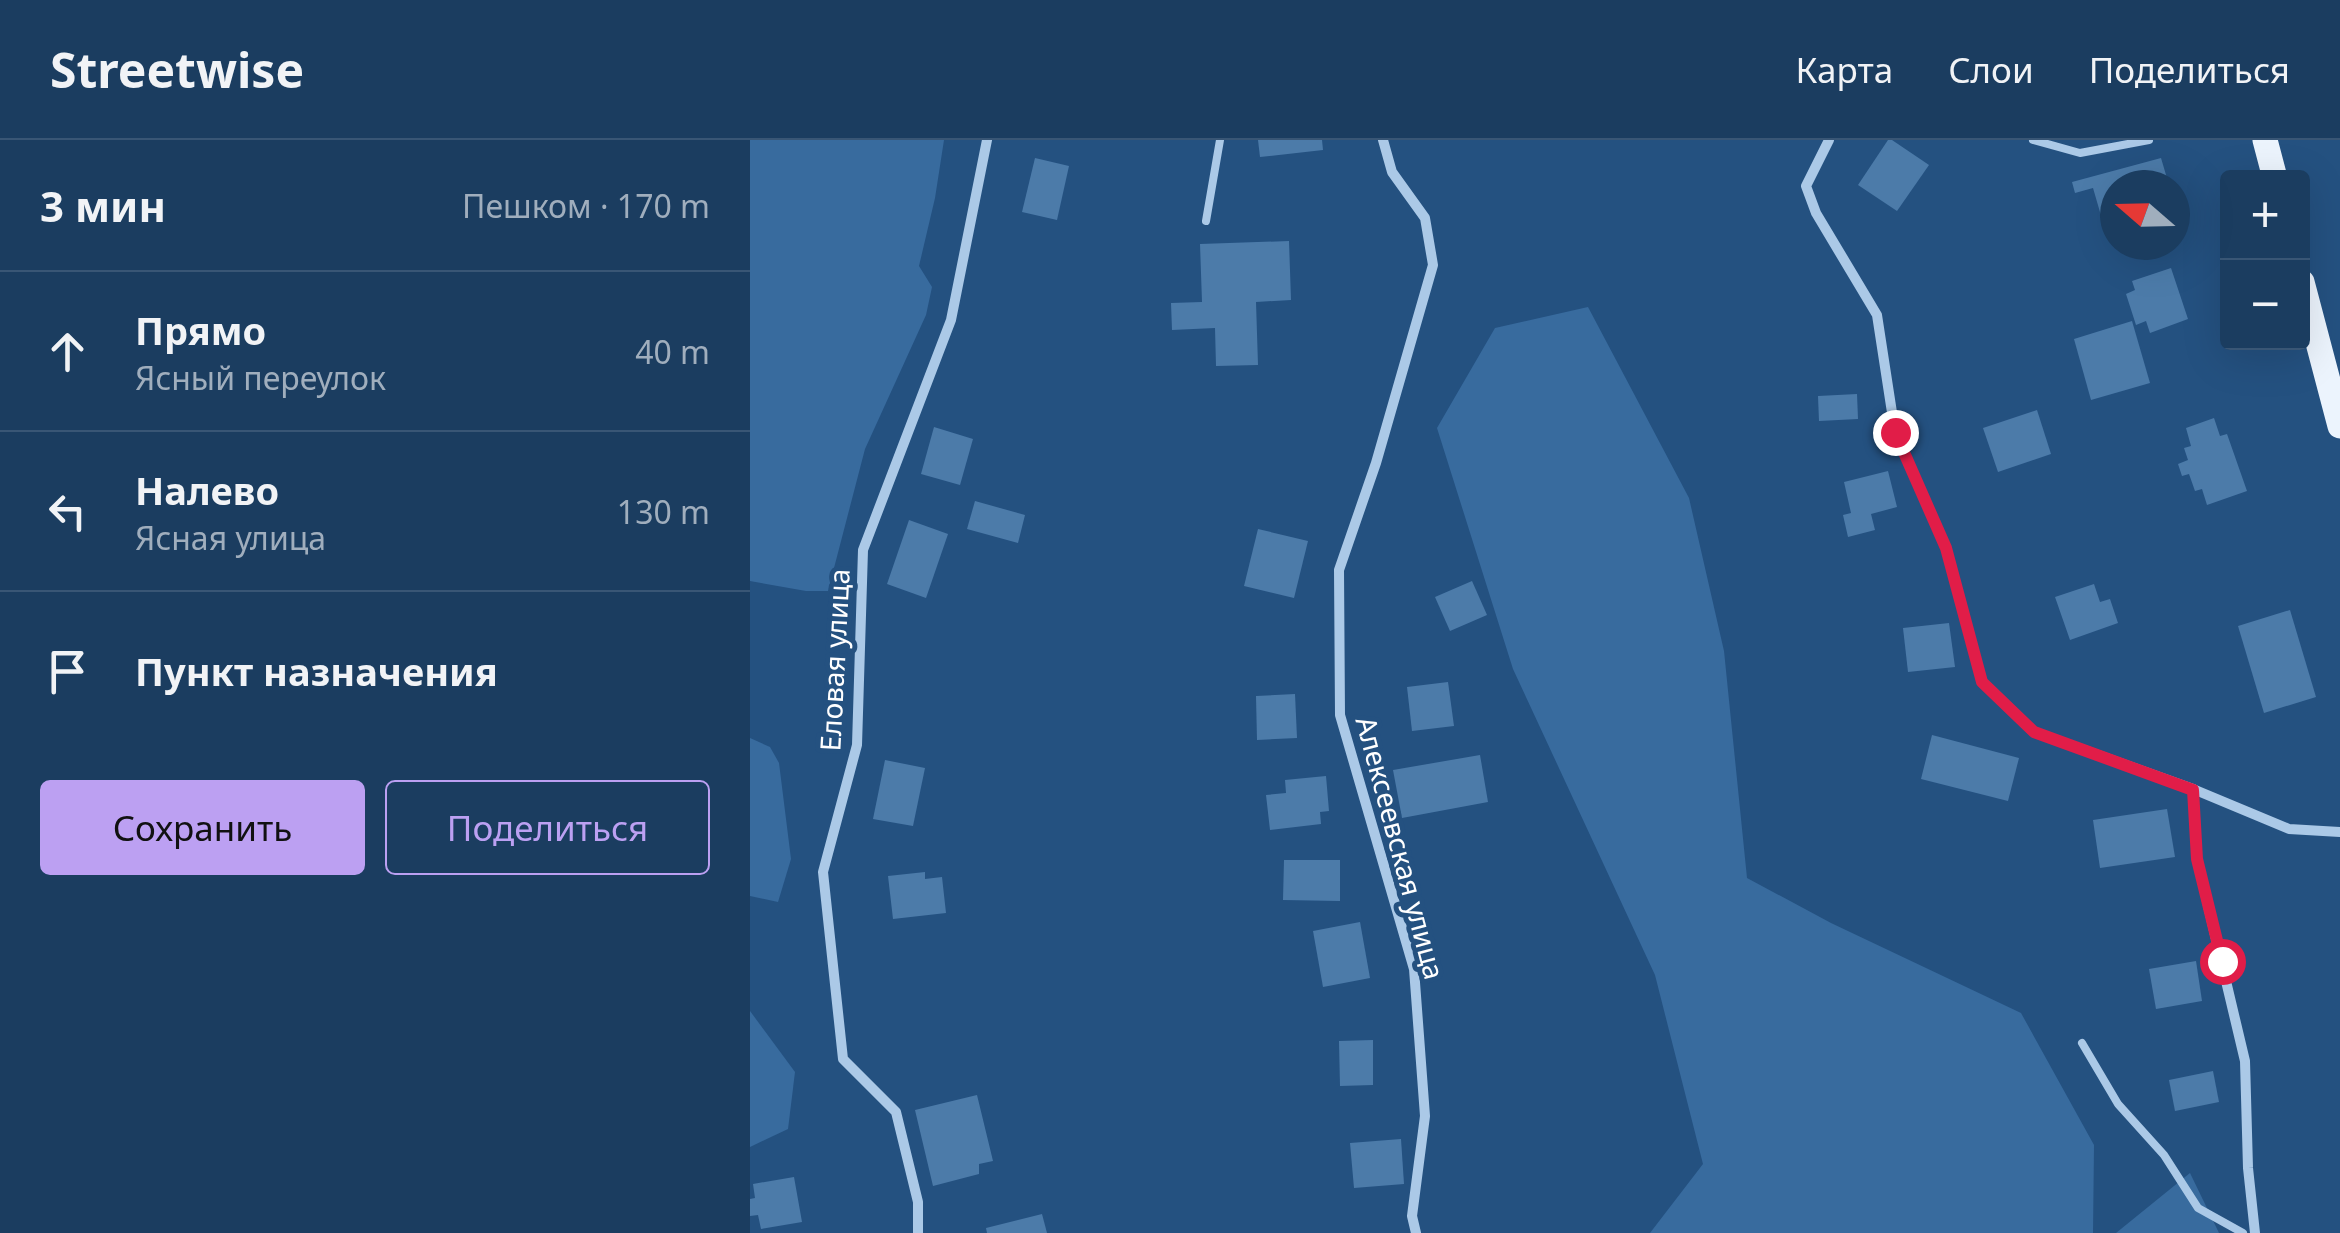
<!DOCTYPE html>
<html lang="ru">
<meta charset="utf-8">
<style>
body{margin:0;font-family:"Noto Sans",sans-serif;background:#244466;color:#f1f3f6}
.controls{position:absolute;right:30px;top:30px;display:grid;overflow:hidden;border-radius:10px;box-shadow:0 10px 40px #0002}
.controls button{width:90px;height:90px;display:grid;place-items:center;padding:0;border:0;border-bottom:2px solid #395675;background:#1b3d60;color:#f1f3f6;font:50px sans-serif}
.compass{position:absolute;left:1350px;top:30px;width:90px;height:90px;border-radius:50%;background:#1b3d60;box-shadow:0 10px 40px #0002;rotate:290deg}
.stop{position:absolute;width:30px;height:30px;margin:-22px;border:8px solid #e11d48;border-radius:50%;background:#fff}
.stop.end{background:#e11d48;border-color:#fff;box-shadow:0 2px 10px #0008}
.list{margin:0;padding:0;list-style:none}
h2{display:flex;justify-content:space-between;align-items:center;height:130px;margin:0;padding:0 40px;font-size:42px}
h2 small{font-size:32px;font-weight:400;color:#a0aebd}
.list li{display:grid;grid-template-columns:65px 1fr auto;gap:30px;align-items:center;box-sizing:border-box;height:160px;padding:0 40px;border-top:2px solid #395675}
.list b{display:block;font-size:38px;white-space:nowrap}
.list p{margin:0;font-size:32px;white-space:nowrap;color:#a0aebd}
.list em{font-size:32px;font-style:normal;color:#a0aebd}
.actions{display:flex;gap:20px;padding:30px 40px}
.actions a{flex:1;padding:22px 0;border:2px solid #bca0f2;border-radius:10px;text-align:center;font-size:35px;color:#bca0f2}
.actions .main{background:#bca0f2;color:#111}
.icon{flex:none;width:55px;height:55px;fill:none;stroke:currentColor;stroke-width:2;stroke-linecap:round;stroke-linejoin:round}
.map{position:relative;flex:none;width:1590px;height:1093px;overflow:hidden}
header{display:flex;align-items:center;gap:60px;box-sizing:border-box;height:140px;padding:0 50px;background:#1b3d60;border-bottom:2px solid #395675}
header strong{font-size:48px}
nav{display:flex;gap:55px;margin-inline-start:auto;font-size:35px}
main{display:flex}
aside{flex:1;background:#1b3d60}
.map>svg:first-child{display:block}
.green{fill:#386b9e}
.building{fill:#4c7ba9}
.lines{fill:none;stroke-linecap:round;stroke-linejoin:round}
.lane{stroke:#abc9e7;stroke-width:8}
.street{stroke:#abc9e7;stroke-width:10}
.primary{stroke:#ecf4fd;stroke-width:25}
.route{stroke:#e11d48;stroke-width:12}
.labels{text-anchor:middle;stroke-width:10;stroke-linejoin:round;paint-order:stroke}
.street-label{font-size:28px;fill:#fff;stroke:#245180}
</style>
<header>
<strong>Streetwise</strong>
<nav><a>Карта</a><a>Слои</a><a>Поделиться</a></nav>
</header>
<main>
<aside>
<h2>3 мин<small>Пешком · 170 m</small></h2>
<ul class="list">
<li><svg class="icon" aria-label="ahead" viewBox="0 0 24 24"><path d="M12 20V5M6 11l6-6 6 6"/></svg><div><b>Прямо</b><p>Ясный переулок</p></div><em>40 m</em></li>
<li><svg class="icon" aria-label="left" viewBox="0 0 24 24"><path d="M17 20v-9H6M10 6l-5 5 5 5"/></svg><div><b>Налево</b><p>Ясная улица</p></div><em>130 m</em></li>
<li><svg class="icon" aria-label="arrive" viewBox="0 0 24 24"><path d="M6 21V4h12l-3 4 3 4H6"/></svg><div><b>Пункт назначения</b></div></li>
</ul>
<div class="actions"><a class="main">Сохранить</a><a>Поделиться</a></div>
</aside>
<div class="map">
<svg width="1590" height="1093" viewBox="0 0 1590 1093">
<rect width="100%" height="100%" fill="#245180"/>
<g class="green">
<path d="M0,0H194L185,58L169,126L182,147L176,175L115,309L78,451H56L0,441Z"/>
<path d="M838,167L939,358L974,511L997,738L1081,783L1271,873L1344,1005L1343,1093H900L953,1024L905,835L763,529L687,288L745,188Z"/>
<path d="M0,598L20,607L29,623L41,719L28,762L0,756Z"/>
<path d="M0,871L45,932L38,989L0,1007Z"/>
<path d="M1440,1033L1469,1093H1366Z"/>
</g>
<g class="building">
<path d="M508,0H572L573,10L510,17Z"/>
<path d="M1138,0H1142L1179,25L1147,71L1108,45Z"/>
<path d="M285,18L319,26L307,80L272,72Z"/>
<path d="M1411,18L1419,45H1365V75L1352,79L1343,48L1325,53L1322,42Z"/>
<path d="M539,101L541,160L506,162L508,225L466,226L465,188L422,190L421,163L452,162L450,104Z"/>
<path d="M1421,128L1438,179L1400,193L1396,181L1386,185L1376,154L1385,150L1382,141Z"/>
<path d="M1382,181L1400,243L1341,260L1324,199Z"/>
<path d="M1107,254L1108,279L1069,281L1068,256Z"/>
<path d="M1287,270L1301,314L1248,332L1233,288Z"/>
<path d="M1464,278L1470,296L1477,294L1497,351L1457,365L1452,349L1445,351L1439,334L1432,336L1428,324L1438,320L1434,308L1441,306L1436,288Z"/>
<path d="M184,287L223,299L210,345L171,334Z"/>
<path d="M1138,331L1147,367L1121,374L1125,390L1098,397L1093,375L1101,373L1094,342Z"/>
<path d="M225,361L275,375L268,403L217,389Z"/>
<path d="M159,380L198,394L176,458L137,444Z"/>
<path d="M508,389L558,401L544,458L494,446Z"/>
<path d="M722,441L737,475L700,491L685,457Z"/>
<path d="M1344,444L1350,462L1360,459L1368,483L1320,500L1305,457Z"/>
<path d="M1540,470L1566,557L1514,573L1488,486Z"/>
<path d="M1199,483L1205,527L1158,532L1153,488Z"/>
<path d="M698,542L704,586L662,591L657,547Z"/>
<path d="M545,554L547,598L507,600L506,556Z"/>
<path d="M1182,595L1269,618L1258,661L1171,639Z"/>
<path d="M730,615L738,662L652,678L643,630Z"/>
<path d="M135,620L175,628L163,686L123,679Z"/>
<path d="M576,636L579,671L570,672L571,684L520,690L516,655L536,653L535,640Z"/>
<path d="M1417,669L1425,717L1350,728L1343,680Z"/>
<path d="M534,720H590V761L533,760Z"/>
<path d="M175,732V739L192,737L196,773L143,779L138,736Z"/>
<path d="M610,782L620,838L573,847L563,791Z"/>
<path d="M1446,821L1452,861L1406,869L1399,829Z"/>
<path d="M623,900V945L590,946L589,901Z"/>
<path d="M1463,931L1469,962L1425,971L1419,940Z"/>
<path d="M227,955L243,1021L229,1024V1034L183,1046L165,970Z"/>
<path d="M651,999L654,1044L604,1048L600,1003Z"/>
<path d="M44,1037L52,1082L11,1089L8,1075L0,1076V1059L5,1058L3,1044Z"/>
<path d="M292,1074L297,1093H237L236,1088Z"/>
</g>
<g class="lines">
<g class="lane">
<path d="M1283,0L1330,13L1399,0"/>
<path d="M456,81L470,0"/>
<path d="M1332,903L1368,964L1414,1015L1448,1068L1493,1093"/>
</g>
<g class="street">
<path d="M633,0L642,32L675,78L683,125L626,323L589,430L590,575L664,829L675,976L662,1076L666,1093"/>
<path d="M1079,0L1056,46L1066,73L1127,175L1145,292L1196,408L1232,542L1284,592L1443,649L1539,689L1590,692"/>
<path d="M1443,649L1447,719L1495,921L1498,1028L1505,1093"/>
<path d="M168,1093V1062L146,972L93,919L73,732L107,605L113,410L201,180L237,0"/>
</g>
<g class="primary">
<path d="M1515,0L1525,38"/>
<path d="M1552,142L1590,286"/>
</g>
</g>
<g class="lines">
<path class="route" d="M1145,292L1196,408L1232,542L1284,592L1443,650L1447,719L1472,821"/>
</g>
<g class="labels">
<g class="street-label">
<text transform="translate(85 520) rotate(-87)" y="10">Еловая улица</text>
<text transform="translate(650 708) rotate(75)" y="10">Алексеевская улица</text>
</g>
</g>
</svg>
<div class="controls">
<button>+</button>
<button>−</button>
</div>
<svg class="compass" viewBox="-18 -18 36 36"><path d="M0-13l5 13h-10z" fill="#e53935"/><path d="M0 13l5-13h-10z" fill="#a0aebd"/></svg>
<div class="stop" style="left:1472px;top:821px"></div>
<div class="stop end" style="left:1145px;top:292px"></div>
</div>
</main>
